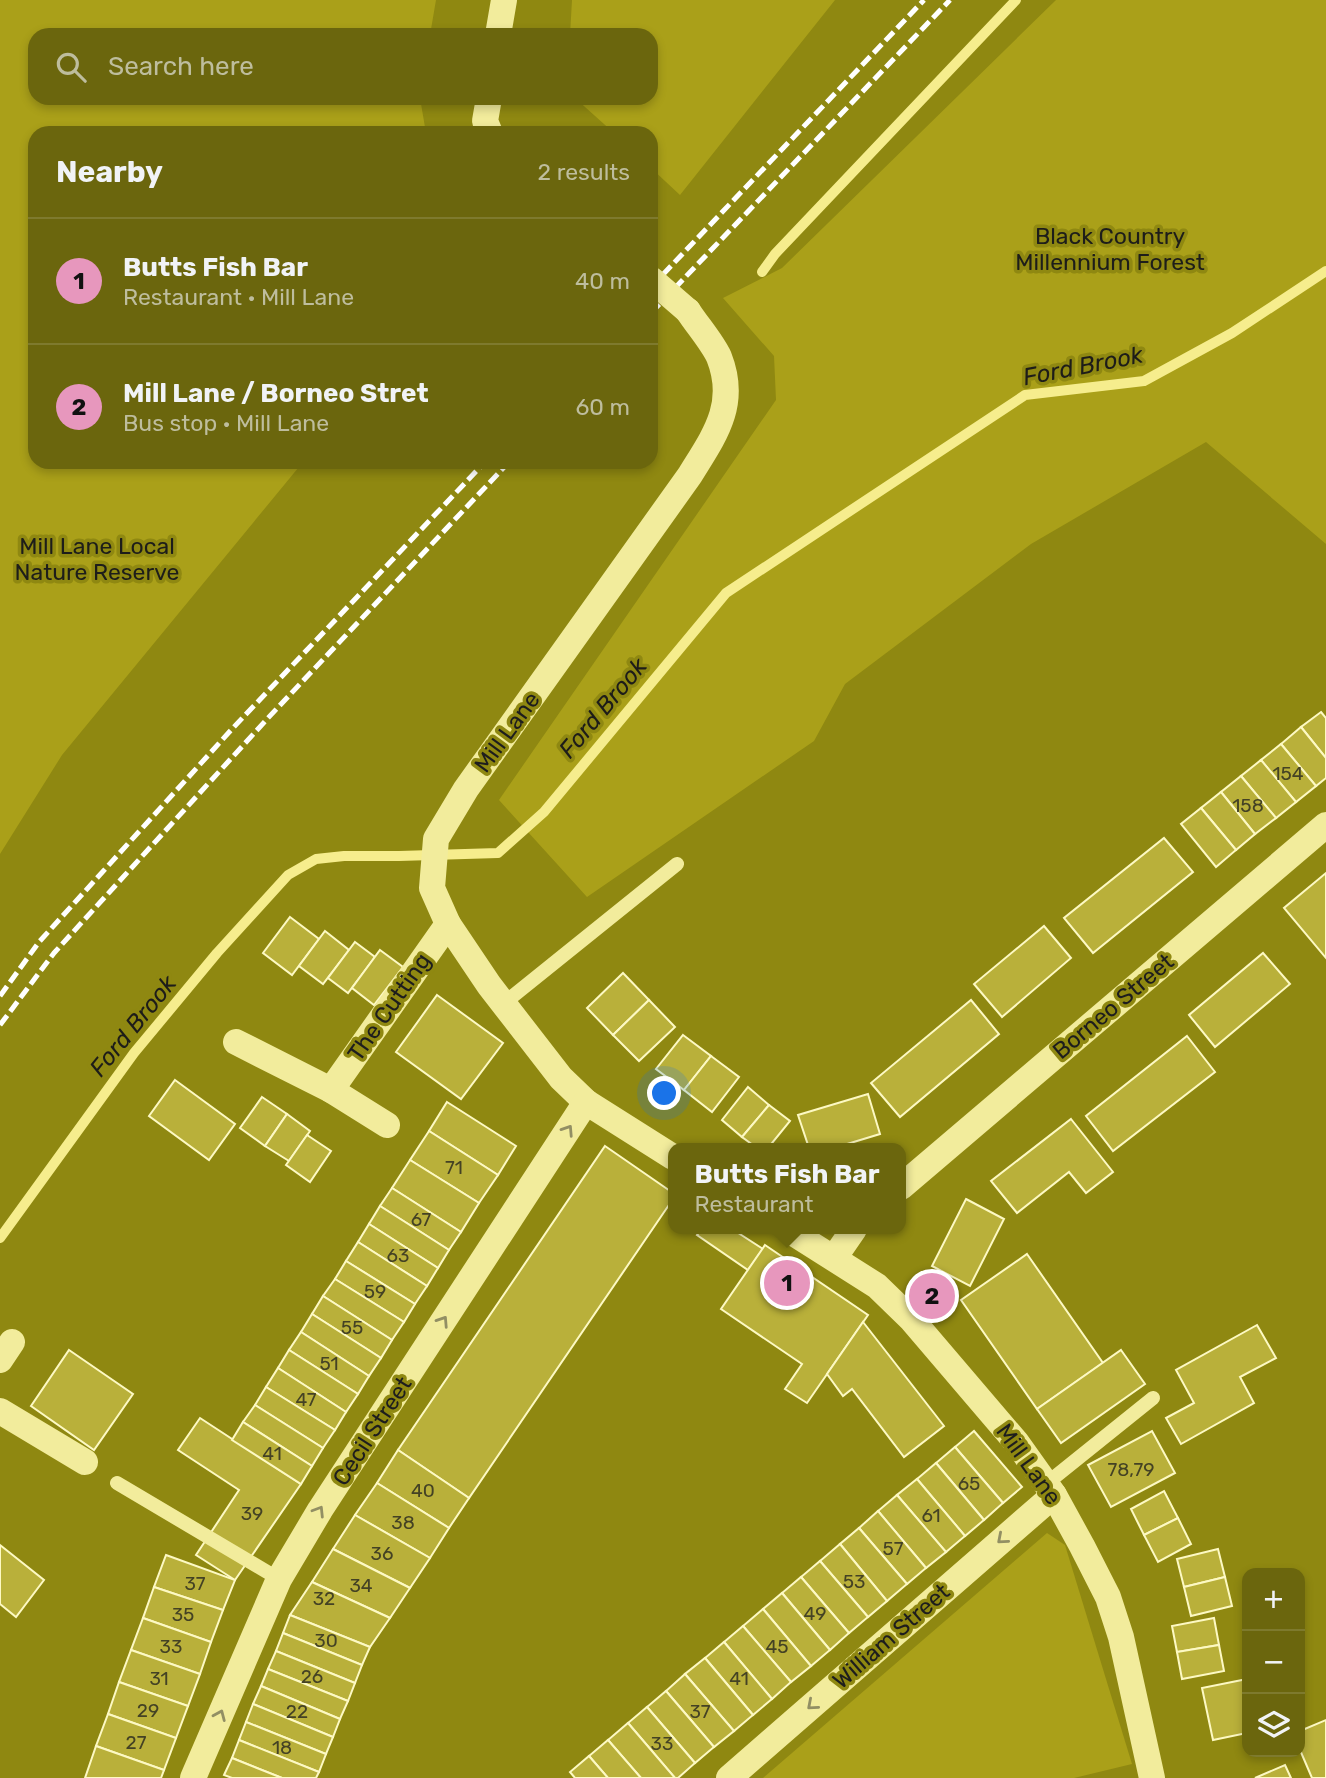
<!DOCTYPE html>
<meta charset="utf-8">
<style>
body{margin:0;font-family:Rubik,sans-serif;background:#736e1b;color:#f1f3f6}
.controls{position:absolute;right:21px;bottom:21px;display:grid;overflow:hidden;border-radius:14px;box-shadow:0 4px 10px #0003}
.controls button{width:63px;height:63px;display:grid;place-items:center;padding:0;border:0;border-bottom:2px solid #7e7a2e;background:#6b660d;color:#f1f3f6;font:35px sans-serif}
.you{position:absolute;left:665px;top:1094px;width:24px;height:24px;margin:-18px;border:5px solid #fff;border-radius:50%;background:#1a73e8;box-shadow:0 0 0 10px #1a73e833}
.badge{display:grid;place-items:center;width:46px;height:46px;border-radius:50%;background:#e797bd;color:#111;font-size:23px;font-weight:700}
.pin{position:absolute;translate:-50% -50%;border:4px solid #fff;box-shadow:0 2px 7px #0006}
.popup{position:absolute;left:668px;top:1143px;width:238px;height:91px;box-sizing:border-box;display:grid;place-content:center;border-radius:14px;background:#6b660d;filter:drop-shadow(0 2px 5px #0005);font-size:23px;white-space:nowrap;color:#bebd9d}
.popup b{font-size:26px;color:#f1f3f6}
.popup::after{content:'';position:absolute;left:50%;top:100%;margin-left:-14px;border:14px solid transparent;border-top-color:#6b660d}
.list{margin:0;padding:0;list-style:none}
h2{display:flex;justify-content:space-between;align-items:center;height:91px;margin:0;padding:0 28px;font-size:30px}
h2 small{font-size:23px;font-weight:400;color:#bebd9d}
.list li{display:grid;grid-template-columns:46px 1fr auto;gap:21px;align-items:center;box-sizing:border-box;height:126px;padding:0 28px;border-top:2px solid #7e7a2e}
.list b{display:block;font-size:26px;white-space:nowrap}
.list p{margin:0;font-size:23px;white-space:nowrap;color:#bebd9d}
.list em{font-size:23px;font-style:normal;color:#bebd9d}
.icon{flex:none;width:38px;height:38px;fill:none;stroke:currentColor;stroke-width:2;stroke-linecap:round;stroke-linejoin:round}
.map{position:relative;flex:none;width:1326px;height:1778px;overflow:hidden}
.search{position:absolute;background:#6b660d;box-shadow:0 4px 10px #0003;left:28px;top:28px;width:630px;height:77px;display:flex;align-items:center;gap:18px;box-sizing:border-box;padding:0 24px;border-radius:21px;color:#bebd9d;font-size:26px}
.panel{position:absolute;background:#6b660d;box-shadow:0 4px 10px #0003;left:28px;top:126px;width:630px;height:343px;border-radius:21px}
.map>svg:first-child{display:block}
.green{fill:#aaa019}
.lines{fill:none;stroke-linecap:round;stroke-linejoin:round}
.stream{stroke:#f6ed8d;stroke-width:10}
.building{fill:#b9b03a;stroke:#fdf9c3;stroke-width:2}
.service{stroke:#f2ec9c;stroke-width:14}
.minor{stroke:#f2ec9c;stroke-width:26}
.rail{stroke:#fff;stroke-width:5;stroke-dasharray:12 5;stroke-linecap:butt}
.minor-bridge{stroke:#f2ec9c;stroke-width:26}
.oneway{stroke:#928f63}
.labels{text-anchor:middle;stroke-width:7;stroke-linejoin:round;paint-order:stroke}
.number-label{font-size:19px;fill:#444224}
.park-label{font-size:23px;fill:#1d1d1a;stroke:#8f8811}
.street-label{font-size:23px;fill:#1d1d1d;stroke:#8f8811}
.water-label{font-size:24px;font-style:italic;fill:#1d1c19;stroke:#8f8811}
</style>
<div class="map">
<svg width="1326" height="1778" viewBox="0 0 1326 1778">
<rect width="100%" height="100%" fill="#8f8811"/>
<g class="green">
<path d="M0,0H436L430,35H35V98H420L426,133H35V462H303L62,755L0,854Z"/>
<path d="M572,0H835L680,195L651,168V133H614L575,98H651V35H570Z"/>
<path d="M1056,0H1326V544L1206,442L1031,544L845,684L814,741L587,897L499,800L776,400L774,356L723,298L782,268Z"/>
<path d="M1047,1533L1065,1545L1132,1764L1074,1778H763Z"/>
</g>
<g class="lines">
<g class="stream">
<path d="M762,272L775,254L1016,0"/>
<path d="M0,1238L134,1053L217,953L288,875L316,859L344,856H399L498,853L544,812L726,593L1025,395L1144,381L1232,333L1326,271"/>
</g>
</g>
<g class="building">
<path d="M1321,712L1326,718V758L1301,727Z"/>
<path d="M1301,727L1326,758V778L1316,786L1281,744Z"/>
<path d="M1281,744L1316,786L1296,802L1261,760Z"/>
<path d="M1261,760L1296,802L1276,818L1241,776Z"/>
<path d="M1241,776L1276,818L1255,834L1221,792Z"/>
<path d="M1221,792L1255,834L1236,850L1201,808Z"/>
<path d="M1201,808L1236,850L1216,867L1181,824Z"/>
<path d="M1164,838L1193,872L1093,953L1064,918Z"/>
<path d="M1326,873V958L1284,908Z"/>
<path d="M290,917L319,939L292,975L263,953Z"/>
<path d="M1044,926L1071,958L1002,1017L974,984Z"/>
<path d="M325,931L349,950L323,984L299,966Z"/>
<path d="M355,942L375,957L348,993L328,978Z"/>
<path d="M380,950L403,967L374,1005L352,988Z"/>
<path d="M1263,953L1290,984L1215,1047L1189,1015Z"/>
<path d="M623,973L649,1000L613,1035L587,1008Z"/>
<path d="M437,995L503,1043L461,1099L396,1052Z"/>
<path d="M649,1000L675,1027L639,1061L613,1035Z"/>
<path d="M971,1000L999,1034L900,1117L871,1083Z"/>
<path d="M683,1035L711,1056L684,1090L656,1069Z"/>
<path d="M1187,1036L1215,1072L1113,1151L1086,1116Z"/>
<path d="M711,1056L739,1077L712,1112L684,1090Z"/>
<path d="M175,1080L235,1124L209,1160L149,1116Z"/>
<path d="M748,1087L769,1105L742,1137L722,1120Z"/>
<path d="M868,1094L880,1134L834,1148H809L798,1115Z"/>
<path d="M262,1097L287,1114L265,1146L240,1128Z"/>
<path d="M447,1102L516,1146L498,1175L429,1131Z"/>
<path d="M769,1105L790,1121L768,1148H757L742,1137Z"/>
<path d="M287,1114L310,1131L289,1161L265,1146Z"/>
<path d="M1071,1119L1113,1172L1086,1193L1069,1172L1017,1213L991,1181Z"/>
<path d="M429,1131L498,1175L479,1203L410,1160Z"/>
<path d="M307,1135L331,1151L310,1182L286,1165Z"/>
<path d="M605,1146L673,1193V1199L469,1498L398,1450Z"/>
<path d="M410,1160L479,1203L461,1232L392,1188Z"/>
<path d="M392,1188L461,1232L449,1250L380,1206Z"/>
<path d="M966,1199L1004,1219L970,1286L932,1266Z"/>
<path d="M380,1206L449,1250L438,1268L369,1224Z"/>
<path d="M369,1224L438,1268L427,1286L358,1242Z"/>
<path d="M702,1229H732L763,1249L748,1270L697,1235Z"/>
<path d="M358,1242L427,1286L415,1304L346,1261Z"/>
<path d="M765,1245L868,1315L807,1403L785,1389L802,1364L721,1309Z"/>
<path d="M1027,1254L1103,1363L1037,1409L961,1300Z"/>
<path d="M346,1261L415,1304L404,1322L335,1279Z"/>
<path d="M335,1279L404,1322L392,1340L323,1296Z"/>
<path d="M323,1296L392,1340L381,1358L312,1314Z"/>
<path d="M312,1314L381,1358L369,1376L301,1332Z"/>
<path d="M863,1322L944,1426L904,1457L852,1389L843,1396L827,1374Z"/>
<path d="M1257,1325L1276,1358L1240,1377L1254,1403L1181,1444L1166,1418L1194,1403L1176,1370Z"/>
<path d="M301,1332L369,1376L358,1394L289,1350Z"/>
<path d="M69,1350L133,1394L94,1450L31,1406Z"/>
<path d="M289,1350L358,1394L346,1412L278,1368Z"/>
<path d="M1121,1350L1145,1384L1061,1443L1037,1409Z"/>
<path d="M278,1368L346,1412L335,1430L266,1387Z"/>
<path d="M266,1387L335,1430L323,1448L255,1405Z"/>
<path d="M255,1405L323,1448L312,1466L243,1422Z"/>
<path d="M200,1418L301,1484L235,1580L196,1555L239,1490L178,1450Z"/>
<path d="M243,1422L312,1466L301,1484L232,1440Z"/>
<path d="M974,1431L1022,1487L1003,1503L955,1447Z"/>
<path d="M1152,1431L1175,1473L1111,1507L1088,1465Z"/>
<path d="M955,1447L1003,1503L984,1520L936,1463Z"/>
<path d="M398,1450L469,1498L449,1528L377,1483Z"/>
<path d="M936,1463L984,1520L965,1536L917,1479Z"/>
<path d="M917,1479L965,1536L946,1552L897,1495Z"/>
<path d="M377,1483L449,1528L430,1558L355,1515Z"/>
<path d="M1164,1491L1178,1518L1144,1535L1131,1509Z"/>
<path d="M897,1495L946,1552L926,1568L878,1511Z"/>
<path d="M878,1511L926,1568L907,1584L859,1528Z"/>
<path d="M355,1515L430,1558L410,1588L333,1549Z"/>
<path d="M1178,1518L1191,1544L1158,1562L1144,1535Z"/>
<path d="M859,1528L907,1584L887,1601L840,1544Z"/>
<path d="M840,1544L887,1601L868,1617L820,1561Z"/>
<path d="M0,1545L44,1580L16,1617L0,1604Z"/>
<path d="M333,1549L410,1588L390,1618L312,1582Z"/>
<path d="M1218,1549L1225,1577L1184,1587L1177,1559Z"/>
<path d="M166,1555L235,1580L223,1610L154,1587Z"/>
<path d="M820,1561L868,1617L849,1633L801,1577Z"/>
<path d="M801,1577L849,1633L830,1650L782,1593Z"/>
<path d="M1225,1577L1232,1606L1191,1616L1184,1587Z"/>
<path d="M312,1582L390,1618L370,1647L290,1615Z"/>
<path d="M154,1587L223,1610L211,1642L143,1618Z"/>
<path d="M782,1593L830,1650L811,1666L763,1609Z"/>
<path d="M763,1609L811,1666L791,1682L743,1626Z"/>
<path d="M290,1615L370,1647L362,1665L283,1633Z"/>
<path d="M143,1618L211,1642L200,1674L131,1650Z"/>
<path d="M1214,1618L1219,1645L1177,1652L1172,1626Z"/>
<path d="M743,1626L791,1682L772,1699L724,1642Z"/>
<path d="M283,1633L362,1665L355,1683L276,1651Z"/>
<path d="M724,1642L772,1699L753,1715L705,1658Z"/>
<path d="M1219,1645L1224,1671L1182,1679L1177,1652Z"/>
<path d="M131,1650L200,1674L188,1706L119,1682Z"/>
<path d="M276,1651L355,1683L348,1701L268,1669Z"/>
<path d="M705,1658L753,1715L734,1731L685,1674Z"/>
<path d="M268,1669L348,1701L340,1719L261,1686Z"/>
<path d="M685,1674L734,1731L714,1747L666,1691Z"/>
<path d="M1247,1679V1733L1213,1740L1202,1688Z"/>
<path d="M119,1682L188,1706L176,1738L108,1714Z"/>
<path d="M261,1686L340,1719L333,1737L253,1704Z"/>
<path d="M666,1691L714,1747L695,1763L647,1707Z"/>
<path d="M253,1704L333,1737L326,1754L246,1722Z"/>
<path d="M647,1707L695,1763L678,1778H675L628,1723Z"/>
<path d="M108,1714L176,1738L164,1770L96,1746Z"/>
<path d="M1326,1720V1778H1312L1300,1750V1731Z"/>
<path d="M246,1722L326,1754L319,1772L239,1740Z"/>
<path d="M628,1723L675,1778H641L608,1740Z"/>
<path d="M239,1740L319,1772L316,1778H282L232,1758Z"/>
<path d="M608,1740L641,1778H608L589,1756Z"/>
<path d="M96,1746L164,1770L161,1778H85Z"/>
<path d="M589,1756L608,1778H575L570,1772Z"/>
<path d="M232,1758L282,1778H232L224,1775Z"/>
<path d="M1285,1765L1291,1778H1255Z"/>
</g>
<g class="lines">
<g class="service">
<path d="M503,1004L677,864"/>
<path d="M117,1483L279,1579"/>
<path d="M1046,1484L1153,1398"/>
</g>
<g class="minor">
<path d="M498,35L504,0"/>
<path d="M489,98L485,121L490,133"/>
<path d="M236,1042L331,1090L387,1125"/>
<path d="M331,1090L448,924"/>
<path d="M673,1157L586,1102L561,1078L489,985L448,924L432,888L436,839L466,789L690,475C714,436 738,405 719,357C712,342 697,325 688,311"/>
<path d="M901,1187L1326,825"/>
<path d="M787,1229L877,1286L912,1320L1017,1443L1054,1495L1082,1546L1108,1597L1121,1637L1152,1778"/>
<path d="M834,1258L854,1229"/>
<path d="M0,1360L12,1342"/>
<path d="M0,1411L85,1462"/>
<path d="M193,1778L279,1579L320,1510L586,1102"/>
<path d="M729,1778L1054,1495"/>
</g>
<g class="rail">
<path d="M651,287L924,0"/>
<path d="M651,313L950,0"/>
<path d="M0,996L39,942L232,729L485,462"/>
<path d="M0,1025L54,953L268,718L509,462"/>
</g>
<path class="minor-bridge" d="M651,279L688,311"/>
</g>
<defs><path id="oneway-chevron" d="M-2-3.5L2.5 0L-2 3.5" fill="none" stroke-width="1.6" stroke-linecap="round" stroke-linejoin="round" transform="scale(1.75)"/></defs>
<g class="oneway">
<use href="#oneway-chevron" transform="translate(568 1130) rotate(-57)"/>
<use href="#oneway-chevron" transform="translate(443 1321) rotate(-57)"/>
<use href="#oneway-chevron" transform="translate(319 1511) rotate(-58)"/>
<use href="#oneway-chevron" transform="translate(1002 1539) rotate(139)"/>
<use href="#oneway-chevron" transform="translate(812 1705) rotate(139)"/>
<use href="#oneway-chevron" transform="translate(220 1715) rotate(-67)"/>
</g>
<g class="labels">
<g class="number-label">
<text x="1288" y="780">154</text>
<text x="1248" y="812">158</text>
<text x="454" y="1174">71</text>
<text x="421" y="1226">67</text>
<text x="398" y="1262">63</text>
<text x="375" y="1298">59</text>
<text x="352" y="1334">55</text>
<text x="329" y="1370">51</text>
<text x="306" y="1406">47</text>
<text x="272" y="1460">41</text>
<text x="1131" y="1476">78,79</text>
<text x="969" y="1490">65</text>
<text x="423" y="1497">40</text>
<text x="252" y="1520">39</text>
<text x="931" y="1522">61</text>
<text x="403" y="1529">38</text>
<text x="893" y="1555">57</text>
<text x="382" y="1560">36</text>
<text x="854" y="1588">53</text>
<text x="195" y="1590">37</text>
<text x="361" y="1592">34</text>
<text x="324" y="1605">32</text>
<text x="815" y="1620">49</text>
<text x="183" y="1621">35</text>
<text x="326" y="1647">30</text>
<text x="171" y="1653">33</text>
<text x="777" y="1653">45</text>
<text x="312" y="1683">26</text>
<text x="159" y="1685">31</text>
<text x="739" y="1685">41</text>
<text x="148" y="1717">29</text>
<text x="297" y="1718">22</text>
<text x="700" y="1718">37</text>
<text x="136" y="1749">27</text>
<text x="662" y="1750">33</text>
<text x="282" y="1754">18</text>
</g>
<g class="park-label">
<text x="1110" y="244">Black Country<tspan x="1110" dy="26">Millennium Forest</tspan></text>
<text x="97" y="554">Mill Lane Local<tspan x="97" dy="26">Nature Reserve</tspan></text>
</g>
<g class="street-label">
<text transform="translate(507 732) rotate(-54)" y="8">Mill Lane</text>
<text transform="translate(1113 1006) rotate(-40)" y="8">Borneo Street</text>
<text transform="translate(389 1007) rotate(-55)" y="8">The Cutting</text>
<text transform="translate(372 1431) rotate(-57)" y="8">Cecil Street</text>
<text transform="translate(1029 1464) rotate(54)" y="8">Mill Lane</text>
<text transform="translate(891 1636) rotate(-41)" y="8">William Street</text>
</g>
<g class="water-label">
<text transform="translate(1083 366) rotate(-11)" y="8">Ford Brook</text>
<text transform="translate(603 708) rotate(-50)" y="8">Ford Brook</text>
<text transform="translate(133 1026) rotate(-51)" y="8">Ford Brook</text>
</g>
</g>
</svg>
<div class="controls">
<button>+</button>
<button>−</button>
<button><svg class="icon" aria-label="layers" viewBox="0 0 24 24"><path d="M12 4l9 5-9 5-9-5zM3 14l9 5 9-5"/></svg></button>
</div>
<div class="you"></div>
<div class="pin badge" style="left:787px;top:1283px">1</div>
<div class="popup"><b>Butts Fish Bar</b>Restaurant</div>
<div class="pin badge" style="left:932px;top:1296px">2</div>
<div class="search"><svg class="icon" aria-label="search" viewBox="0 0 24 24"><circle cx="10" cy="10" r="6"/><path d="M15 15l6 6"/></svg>Search here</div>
<section class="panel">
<h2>Nearby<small>2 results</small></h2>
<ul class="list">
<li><span class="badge">1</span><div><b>Butts Fish Bar</b><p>Restaurant · Mill Lane</p></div><em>40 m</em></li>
<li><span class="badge">2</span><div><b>Mill Lane / Borneo Stret</b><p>Bus stop · Mill Lane</p></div><em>60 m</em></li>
</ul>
</section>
</div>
